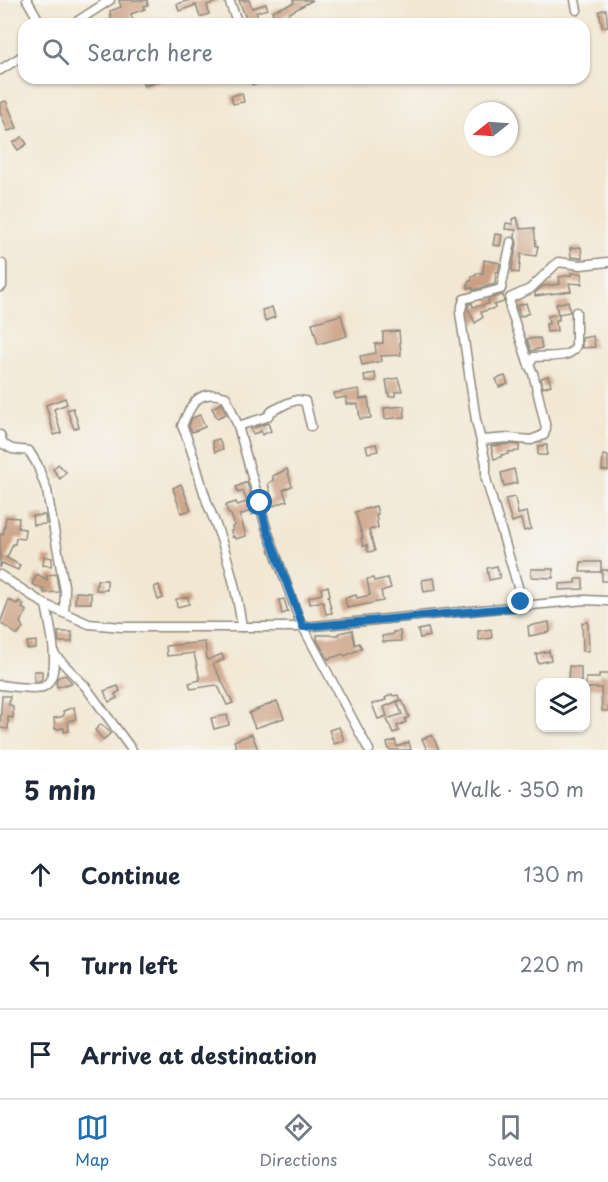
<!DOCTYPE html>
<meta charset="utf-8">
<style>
body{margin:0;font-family:"Playpen Sans",sans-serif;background:#f6f6f7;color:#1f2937}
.controls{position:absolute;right:18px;bottom:18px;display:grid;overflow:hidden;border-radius:12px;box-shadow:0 2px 4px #0004}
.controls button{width:54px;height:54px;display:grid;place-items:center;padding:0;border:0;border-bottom:2px solid #e0e1e3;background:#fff;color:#1f2937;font:30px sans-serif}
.compass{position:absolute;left:464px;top:102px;width:54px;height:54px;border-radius:50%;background:#fff;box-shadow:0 2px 4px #0004;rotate:253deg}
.stop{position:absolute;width:18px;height:18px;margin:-14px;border:4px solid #1f6fb2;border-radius:50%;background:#fff}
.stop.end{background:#1f6fb2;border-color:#fff;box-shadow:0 2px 6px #0008}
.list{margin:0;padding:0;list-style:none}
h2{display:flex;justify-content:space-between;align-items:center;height:78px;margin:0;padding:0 24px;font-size:26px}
h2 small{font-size:20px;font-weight:400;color:#747a83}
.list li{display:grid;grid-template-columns:39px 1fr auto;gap:18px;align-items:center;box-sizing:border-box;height:90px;padding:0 24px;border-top:2px solid #e0e1e3}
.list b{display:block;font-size:22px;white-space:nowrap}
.list em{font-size:20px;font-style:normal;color:#747a83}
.icon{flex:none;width:33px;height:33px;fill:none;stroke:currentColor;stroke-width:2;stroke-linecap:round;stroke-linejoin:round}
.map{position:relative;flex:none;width:608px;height:750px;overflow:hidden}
.search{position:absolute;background:#fff;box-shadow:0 2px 4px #0004;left:18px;right:18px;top:18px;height:66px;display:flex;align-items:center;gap:15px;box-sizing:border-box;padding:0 21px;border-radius:18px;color:#747a83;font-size:22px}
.sheet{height:348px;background:#fff}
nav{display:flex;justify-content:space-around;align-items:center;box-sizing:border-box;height:84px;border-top:2px solid #e0e1e3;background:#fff;font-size:16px;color:#747a83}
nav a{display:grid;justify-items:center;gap:3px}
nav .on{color:#1f6fb2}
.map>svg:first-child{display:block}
.building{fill:#cca083}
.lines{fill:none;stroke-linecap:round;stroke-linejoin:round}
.minor-casing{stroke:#8e897e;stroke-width:11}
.minor{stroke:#fff;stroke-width:8}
.route{stroke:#1f6fb2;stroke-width:8}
</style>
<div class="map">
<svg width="608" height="750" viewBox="0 0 608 750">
<rect width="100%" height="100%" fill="#f6f6f2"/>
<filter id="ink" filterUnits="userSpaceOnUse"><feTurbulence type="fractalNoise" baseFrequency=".0167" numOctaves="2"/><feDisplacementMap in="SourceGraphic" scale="12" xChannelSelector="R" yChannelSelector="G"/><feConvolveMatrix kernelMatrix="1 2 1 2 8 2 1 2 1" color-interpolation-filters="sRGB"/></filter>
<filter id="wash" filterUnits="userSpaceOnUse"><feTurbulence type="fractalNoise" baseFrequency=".008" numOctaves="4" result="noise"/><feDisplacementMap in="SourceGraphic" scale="24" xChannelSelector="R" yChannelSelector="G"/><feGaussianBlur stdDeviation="1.35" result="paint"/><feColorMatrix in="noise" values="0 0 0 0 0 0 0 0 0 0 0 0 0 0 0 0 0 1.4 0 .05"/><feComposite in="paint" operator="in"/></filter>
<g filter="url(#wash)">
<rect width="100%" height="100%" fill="#f2e7d2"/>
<g id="blocks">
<g class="building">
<path d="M119,0H147L148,5L144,6L145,9L131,14L134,24H112L110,11L121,7Z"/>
<path d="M190,0H220V1L207,5L209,14L200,17L196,5L179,11L177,4Z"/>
<path d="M239,0H249L252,8L266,4L268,9L256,12L259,20L248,23Z"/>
<path d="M293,0H313L282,17L284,24H276L272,11L294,3Z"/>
<path d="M606,9L608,26L602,27L599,11Z"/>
<path d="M149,78H164V79L144,86L142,80Z"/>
<path d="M242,93L244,102L233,104L231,96Z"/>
<path d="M6,101L17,128L8,131L0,112V103Z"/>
<path d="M22,137L27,144L18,150L13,143Z"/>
<path d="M517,217L520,229L534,228L536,246H538L536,256L521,254L519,273L513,272L512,269L517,243L515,237L516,230L505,229L506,223L513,224L512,219Z"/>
<path d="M495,234L502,235L500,246L493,245Z"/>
<path d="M581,247L582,258L571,257L570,248Z"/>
<path d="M484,260L500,263L498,272H496L495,284L473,290V288H468V282L472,280V276H476V273H483Z"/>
<path d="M571,273H582V284L569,283L571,291L535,296V293L543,286L560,284L559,277L571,275Z"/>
<path d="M503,295L504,302L494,305L495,308L481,312L483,317L475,323L468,308L469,304L472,303L473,307L489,304L488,299Z"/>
<path d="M568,301L570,312L558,314L556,304Z"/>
<path d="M526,303L529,313L520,317L517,306Z"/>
<path d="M272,307L275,317L265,321L262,310Z"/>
<path d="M559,314V320H556L557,331L547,332L546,324H549L548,316Z"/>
<path d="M341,315L347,336L318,344L312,323Z"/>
<path d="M399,331L401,355L381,356L382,361L362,365L360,356L376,353L375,344L383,343V332Z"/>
<path d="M593,336L595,347L582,348V338Z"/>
<path d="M540,338L542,348L531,351L527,339Z"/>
<path d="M375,373L376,381L365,382L364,375Z"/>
<path d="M505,376L508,384L499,387L496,379Z"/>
<path d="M548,376L551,385L543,388L541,378Z"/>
<path d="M398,378L402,391L395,392V396L389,397L386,380Z"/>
<path d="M359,389L360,399L368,398L371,418L360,419L358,404H346V397L335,399L334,393Z"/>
<path d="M65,398L67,404L54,409L61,433L54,435L46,405Z"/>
<path d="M222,403L226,414L217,418L212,408Z"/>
<path d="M404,406L405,417L385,419L384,408Z"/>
<path d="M73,408L79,427L74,429L67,410Z"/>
<path d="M200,415L205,427L192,432L189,426L192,418Z"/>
<path d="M268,423L271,431L262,435L261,431L253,434L251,429Z"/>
<path d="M219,439L223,449L215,452L212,441Z"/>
<path d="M376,444L378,451L368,453L366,446Z"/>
<path d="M509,444L519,445V451L508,452V454L501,455V457L494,459L491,446Z"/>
<path d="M547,445V455H538V446Z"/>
<path d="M603,455L608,456V471L602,470Z"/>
<path d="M58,464L66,472L60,479L53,469Z"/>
<path d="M287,469L292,486L283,490L287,501L267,508L266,502L272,499L268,484L273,480V476Z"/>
<path d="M514,469L517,483L504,486L501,473Z"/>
<path d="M247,482L256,513L251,515L250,511L240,515L246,536L235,539L234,536L232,537L231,531L233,530L232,527L235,526L231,515L228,513L226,507V505L236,502L237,505L247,502L243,491L238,493L236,487Z"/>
<path d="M181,484L191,510L181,513L173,488Z"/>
<path d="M515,497L518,514L527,512L531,529L524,531L521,519L512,522L505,499Z"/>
<path d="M376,506L378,514L376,515L378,528L369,530L375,551L368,552L367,545L363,546L361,538H363L355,512Z"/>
<path d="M45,515L46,524L33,525L32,516Z"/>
<path d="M6,517L19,518L18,528L25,529L24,539L16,538L15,544H13L7,558L5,557L20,565L18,570L2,563L0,568V534H3Z"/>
<path d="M44,556L52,558L51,566L43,565Z"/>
<path d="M581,562H601V572H580Z"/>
<path d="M497,566L500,578L489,580L487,568Z"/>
<path d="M531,569H553V578L531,577Z"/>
<rect x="602" y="570" width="6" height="11"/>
<path d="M37,574L47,580V575L56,574L59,592L44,593V590L32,584Z"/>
<path d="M373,578L374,581L388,578L391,588L381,591L383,601L347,608L345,598L356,595L357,598L370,595L367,579Z"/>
<path d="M434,578L436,590L424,592L422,580Z"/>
<path d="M576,579H583V589L559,590V584L576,583Z"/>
<path d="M97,580H107V590H96Z"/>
<path d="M159,585L163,598L158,600L154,587Z"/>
<path d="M328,586L330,595L328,596L332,613L326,614L323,601L310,604L309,597L322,594L321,588Z"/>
<path d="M76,592L91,593V603H75Z"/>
<path d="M188,597L189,604L177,607L176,599Z"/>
<path d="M284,599L288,612L282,614L279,600Z"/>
<path d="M9,600L17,604L19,601L24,605L22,608L27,611L20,622L23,628L18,635L0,623Z"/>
<path d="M549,622L550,632L529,636L528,626Z"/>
<path d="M588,622L589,651H583L582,623Z"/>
<path d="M428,628L430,636L420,638L418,630Z"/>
<path d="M491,629L492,638L479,640L478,631Z"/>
<path d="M352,630L355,645L359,643L362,648L345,656L343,654L328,659L317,640V635H339V633Z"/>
<path d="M400,631L401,641L383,642L382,636L393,634V632Z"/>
<path d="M58,632H72V642H59Z"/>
<path d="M36,641V648L27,649V642Z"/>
<path d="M205,642L207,660L222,654L224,660L213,664L233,703L227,705L219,688L216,685L191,689L189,683L200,680L194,653L167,656L166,646Z"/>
<path d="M549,651L551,660L538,663L536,654Z"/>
<path d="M569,666L581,667V682H568Z"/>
<path d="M34,671H42V679L40,681L34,682Z"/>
<path d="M599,674H608V711H602L601,688H586V678H599Z"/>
<path d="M65,675L72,683L57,687L56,683L58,677Z"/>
<path d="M118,686L120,691L115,694L117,698L109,702L104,691Z"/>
<path d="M392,694L393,696L398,695L400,700L384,707L387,716L378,719L372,704L386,700L385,698Z"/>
<path d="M2,696H10L9,705L13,706V718L8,717V729L0,728Z"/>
<path d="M402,700L409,717L405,719L406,722L397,726L399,731L393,733L387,719L402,714L397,702Z"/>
<path d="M277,701L284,718L255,728L249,713Z"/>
<path d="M74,707L76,719L68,721L69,731L64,732V728L55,729L54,718L61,717L64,715L63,711Z"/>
<path d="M227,715L229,725L214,729L211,718Z"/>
<path d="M101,724L111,733L103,740L95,730Z"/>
<path d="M339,727L344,740L334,744L329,730Z"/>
<path d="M252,734L258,750H237L234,741Z"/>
<path d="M432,735L439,750H427L422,739Z"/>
<path d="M395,740L397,747L409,742L411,750H389L387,743Z"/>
</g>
</g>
</g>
<g filter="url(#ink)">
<use href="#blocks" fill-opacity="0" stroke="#8e897e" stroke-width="1.5"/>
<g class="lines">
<defs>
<g id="minor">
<path d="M27,0L41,24"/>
<path d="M229,0L238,24"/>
<path d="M575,0L577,10"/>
<path d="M73,24L110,0"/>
<path d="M0,70L24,55"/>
<path d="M253,78L254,80"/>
<path d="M511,242L501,289L464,299L460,313L476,420L486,463V479L521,597L519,607"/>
<path d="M0,287L2,286V264"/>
<path d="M529,365L510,308V298L530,289L558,262L581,265L608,262"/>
<path d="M238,426L226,397C199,388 191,403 182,426C195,453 199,483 210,510C226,548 236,586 242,627"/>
<path d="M0,435L3,444L12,449L29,451L37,464L47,491L65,591L64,613"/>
<path d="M482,440L509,438L531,440L544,435L546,428L533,373L529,365L534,357C547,355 570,360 576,346V312"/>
<path d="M0,575L46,605L64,613L89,624L122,627H303L585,600L608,601"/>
<path d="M302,627L266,527L238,426L267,417L272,411L288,403L297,400L305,401L311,426"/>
<path d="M303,627L369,750"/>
<path d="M54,654L85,686L132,750"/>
<path d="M0,685C10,686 34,690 43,687C64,677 49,622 46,605"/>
</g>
</defs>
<use href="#minor" class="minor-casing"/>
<use href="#minor" class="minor"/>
</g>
</g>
<g class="lines" filter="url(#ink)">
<path class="route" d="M260,503L266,527L303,627L519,607L521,602"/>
</g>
</svg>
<div class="controls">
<button><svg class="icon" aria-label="layers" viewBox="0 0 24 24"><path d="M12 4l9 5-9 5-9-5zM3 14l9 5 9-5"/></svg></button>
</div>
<svg class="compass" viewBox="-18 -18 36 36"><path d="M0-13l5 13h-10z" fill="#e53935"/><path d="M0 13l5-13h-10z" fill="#747a83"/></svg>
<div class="stop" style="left:260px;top:503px"></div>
<div class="stop end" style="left:521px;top:602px"></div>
<div class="search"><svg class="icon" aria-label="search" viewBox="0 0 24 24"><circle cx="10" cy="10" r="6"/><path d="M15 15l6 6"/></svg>Search here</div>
</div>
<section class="sheet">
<h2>5 min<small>Walk · 350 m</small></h2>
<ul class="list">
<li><svg class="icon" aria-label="ahead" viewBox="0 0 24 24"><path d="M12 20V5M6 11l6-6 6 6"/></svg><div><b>Continue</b></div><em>130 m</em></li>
<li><svg class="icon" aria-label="left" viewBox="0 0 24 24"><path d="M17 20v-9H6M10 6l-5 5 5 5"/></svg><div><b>Turn left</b></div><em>220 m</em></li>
<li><svg class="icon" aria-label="arrive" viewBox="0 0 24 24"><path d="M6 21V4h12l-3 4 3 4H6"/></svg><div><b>Arrive at destination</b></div></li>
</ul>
</section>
<nav>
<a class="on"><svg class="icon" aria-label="map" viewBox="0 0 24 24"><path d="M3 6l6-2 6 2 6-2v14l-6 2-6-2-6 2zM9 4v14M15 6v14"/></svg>Map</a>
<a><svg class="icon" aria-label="directions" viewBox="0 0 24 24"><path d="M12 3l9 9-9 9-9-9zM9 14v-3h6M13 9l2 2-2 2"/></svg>Directions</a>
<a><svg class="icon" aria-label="saved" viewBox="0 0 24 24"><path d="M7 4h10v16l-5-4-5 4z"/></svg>Saved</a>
</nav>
